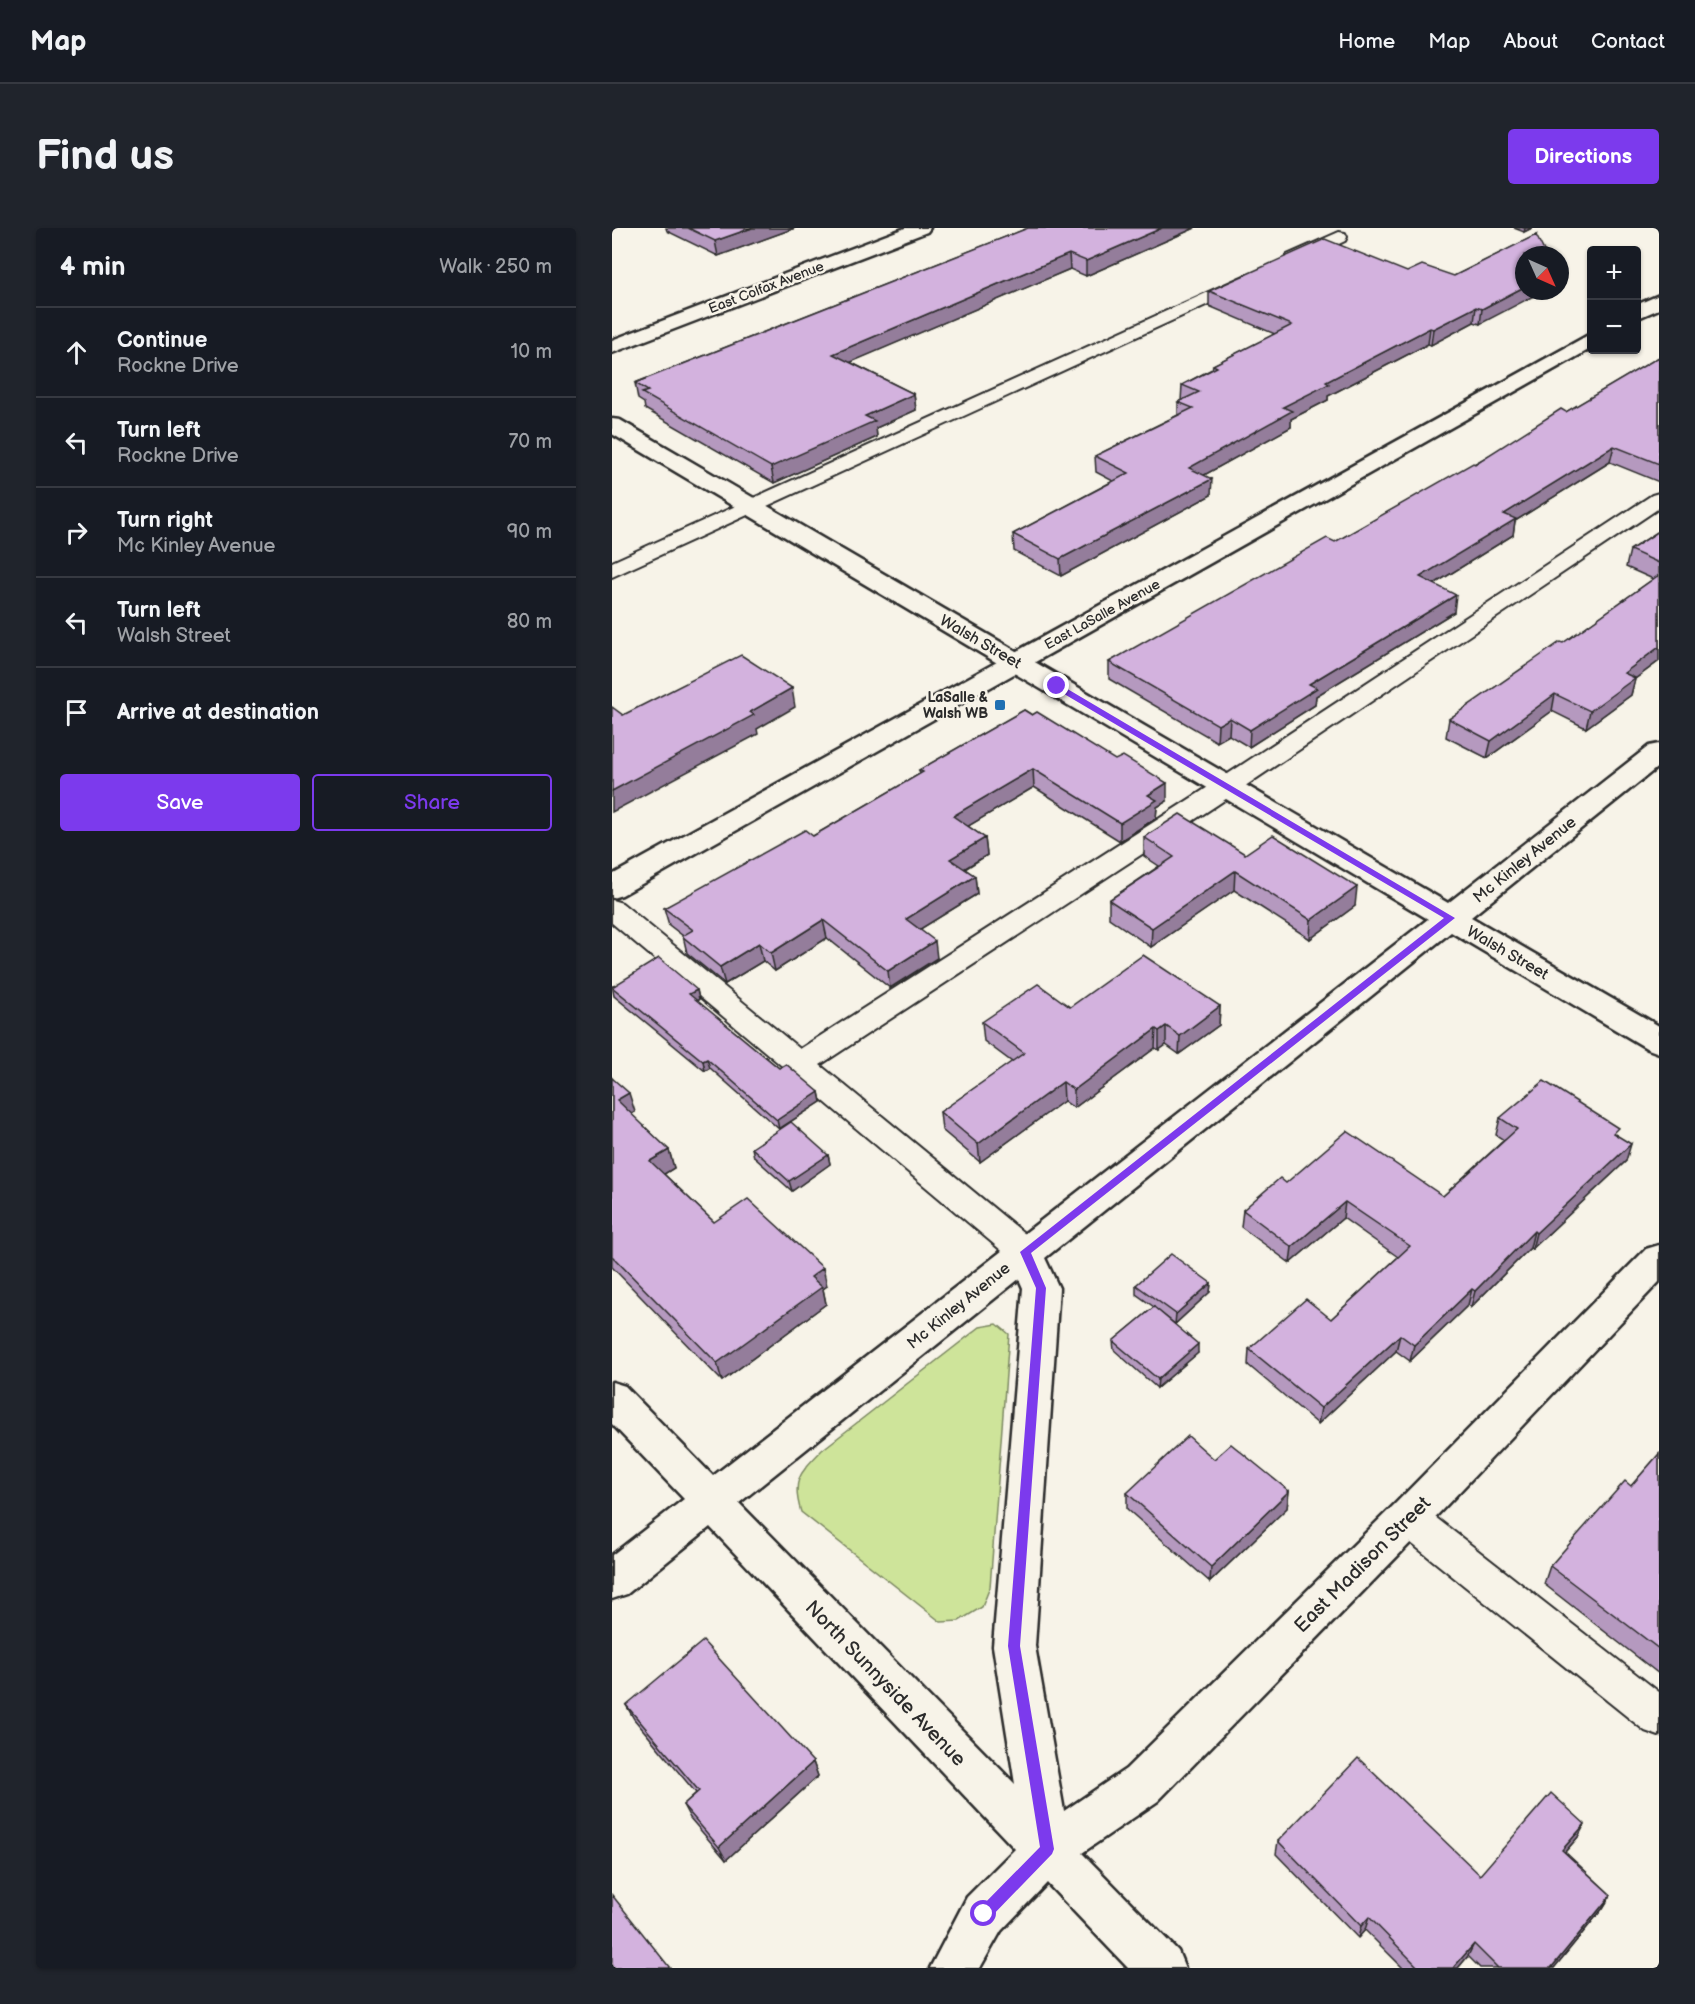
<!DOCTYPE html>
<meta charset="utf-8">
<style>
body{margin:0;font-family:"Balsamiq Sans",sans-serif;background:#20242c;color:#f1f3f6}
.controls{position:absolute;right:18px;top:18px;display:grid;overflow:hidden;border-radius:6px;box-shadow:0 2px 4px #0004}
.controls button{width:54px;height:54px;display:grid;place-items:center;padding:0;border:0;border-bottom:2px solid #363941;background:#171b24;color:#f1f3f6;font:30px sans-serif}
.compass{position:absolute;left:903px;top:18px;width:54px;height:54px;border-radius:50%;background:#171b24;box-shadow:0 2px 4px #0004;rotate:135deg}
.stop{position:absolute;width:18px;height:18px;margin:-14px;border:4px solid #7c3aed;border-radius:50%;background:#fff}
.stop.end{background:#7c3aed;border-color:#fff;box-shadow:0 2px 6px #0008}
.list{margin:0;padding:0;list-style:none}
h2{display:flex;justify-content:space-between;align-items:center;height:78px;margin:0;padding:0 24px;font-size:26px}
h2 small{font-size:20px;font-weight:400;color:#9ea1a6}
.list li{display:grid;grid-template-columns:39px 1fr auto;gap:18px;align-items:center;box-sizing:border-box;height:90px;padding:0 24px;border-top:2px solid #363941}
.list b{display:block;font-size:22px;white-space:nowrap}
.list p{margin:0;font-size:20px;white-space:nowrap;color:#9ea1a6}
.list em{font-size:20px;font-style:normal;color:#9ea1a6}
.actions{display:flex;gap:12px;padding:18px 24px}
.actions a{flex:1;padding:14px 0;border:2px solid #7c3aed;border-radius:6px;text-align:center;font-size:21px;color:#7c3aed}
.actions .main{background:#7c3aed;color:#fff}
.icon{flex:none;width:33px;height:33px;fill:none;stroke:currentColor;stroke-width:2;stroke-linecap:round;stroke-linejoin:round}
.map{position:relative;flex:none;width:1047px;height:1740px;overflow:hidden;border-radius:6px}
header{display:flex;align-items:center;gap:36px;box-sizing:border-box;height:84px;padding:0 30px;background:#171b24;border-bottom:2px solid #363941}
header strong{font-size:28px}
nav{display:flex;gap:33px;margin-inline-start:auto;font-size:21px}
.intro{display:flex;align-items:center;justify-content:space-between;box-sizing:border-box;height:144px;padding:0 36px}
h1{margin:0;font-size:42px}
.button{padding:15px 27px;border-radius:6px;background:#7c3aed;color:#fff;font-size:21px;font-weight:700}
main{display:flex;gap:36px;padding:0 36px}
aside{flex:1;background:#171b24;border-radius:6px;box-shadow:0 2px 4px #0004}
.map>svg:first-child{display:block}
.green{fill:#cee49a;stroke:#7c8862;stroke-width:1.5}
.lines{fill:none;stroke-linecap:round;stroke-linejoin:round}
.lane-casing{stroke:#2b2b2b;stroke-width:4}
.street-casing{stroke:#2b2b2b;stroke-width:5}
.secondary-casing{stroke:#2b2b2b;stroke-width:5}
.primary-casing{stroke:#2b2b2b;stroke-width:5}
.lane{fill:#f7f3e8;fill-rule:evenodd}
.street{fill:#f7f3e8;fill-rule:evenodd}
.secondary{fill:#f7f3e8;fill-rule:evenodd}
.primary{fill:#f7f3e8;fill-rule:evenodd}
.wall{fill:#b599bf;stroke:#2b2b2b;stroke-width:1.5}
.shaded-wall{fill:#947d9b;stroke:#2b2b2b;stroke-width:1.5}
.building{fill:#d3b2de;stroke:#2b2b2b;stroke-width:1.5}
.route{fill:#7c3aed}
.poi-dot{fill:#1f6fb2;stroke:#f7f3e8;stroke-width:2}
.labels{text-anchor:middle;stroke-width:5;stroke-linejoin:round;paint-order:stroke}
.far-street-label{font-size:14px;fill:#2b2b2b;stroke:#f7f3e8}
.far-poi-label{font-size:14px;font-weight:bold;fill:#2b2b2b;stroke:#f7f3e8;text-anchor:end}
.street-label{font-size:16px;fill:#2b2b2b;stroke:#f7f3e8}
.near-street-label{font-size:20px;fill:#2b2b2b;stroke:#f7f3e8}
</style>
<header>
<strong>Map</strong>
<nav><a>Home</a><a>Map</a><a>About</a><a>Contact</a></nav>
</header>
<div class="intro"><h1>Find us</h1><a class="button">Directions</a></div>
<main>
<aside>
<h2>4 min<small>Walk · 250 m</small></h2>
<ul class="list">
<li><svg class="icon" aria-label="ahead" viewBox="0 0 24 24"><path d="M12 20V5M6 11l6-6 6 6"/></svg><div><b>Continue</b><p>Rockne Drive</p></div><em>10 m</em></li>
<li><svg class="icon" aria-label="left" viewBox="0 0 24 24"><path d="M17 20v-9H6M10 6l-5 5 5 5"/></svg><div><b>Turn left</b><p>Rockne Drive</p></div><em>70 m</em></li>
<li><svg class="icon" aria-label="right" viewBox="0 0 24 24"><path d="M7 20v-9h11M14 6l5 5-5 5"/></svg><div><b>Turn right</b><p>Mc Kinley Avenue</p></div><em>90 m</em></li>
<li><svg class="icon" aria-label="left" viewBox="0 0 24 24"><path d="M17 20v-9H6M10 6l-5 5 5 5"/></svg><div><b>Turn left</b><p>Walsh Street</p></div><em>80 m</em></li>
<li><svg class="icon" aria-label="arrive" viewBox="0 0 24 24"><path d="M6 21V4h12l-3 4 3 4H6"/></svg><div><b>Arrive at destination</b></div></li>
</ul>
<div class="actions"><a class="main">Save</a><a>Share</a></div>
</aside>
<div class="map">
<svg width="1047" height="1740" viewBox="0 0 1047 1740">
<rect width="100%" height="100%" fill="#f7f3e8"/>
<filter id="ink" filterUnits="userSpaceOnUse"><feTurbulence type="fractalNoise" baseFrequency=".0167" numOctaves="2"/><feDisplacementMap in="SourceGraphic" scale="12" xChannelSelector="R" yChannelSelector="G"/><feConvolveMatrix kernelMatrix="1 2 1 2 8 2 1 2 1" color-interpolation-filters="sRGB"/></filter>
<g filter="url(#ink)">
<path class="green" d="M385,1096L397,1106L378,1359L370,1379L347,1393L329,1394L189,1284C179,1252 188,1245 210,1222L368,1099Z"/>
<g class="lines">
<defs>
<g id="lane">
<path d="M727,4L733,5L735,9L733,13L687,35H675L673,31L675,27Z"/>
<path d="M634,47L640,48L643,52L640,56L0,349V334Z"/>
<path d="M1047,265V280L605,577L208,837L424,1015L429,1024L424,1033L413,1037L402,1033L0,695V672L10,675L188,821L587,565L1040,267Z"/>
<path d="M796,1273L809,1278L1047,1464V1508L1033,1503L783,1302L778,1290L783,1278Z"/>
</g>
<path id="street" d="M0,191L8,192L836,675L1037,518L1047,516V538L859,689L1047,798V825L1036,821L839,704L433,1030L447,1060L423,1418L452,1583L514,1541L782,1277L1034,1021L1047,1017V1054L810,1303L546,1573L470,1625L566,1723L573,1740H516L435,1655L389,1703L368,1740H318L355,1669L403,1621L98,1299L15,1366L0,1371V1327L72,1271L0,1196V1154L13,1158L101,1248L816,691L0,206ZM407,1051L411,1060L381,1418L403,1556L127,1275Z"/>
<g id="secondary">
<path d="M1047,67V81L1024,91V77Z"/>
<path d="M980,105V120L10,667L0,670V647Z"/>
</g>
<path id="primary" d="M293,0H318L315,4L0,125V112Z"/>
</defs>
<use href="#lane" class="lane-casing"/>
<use href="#street" class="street-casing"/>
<use href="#secondary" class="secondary-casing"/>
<use href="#primary" class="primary-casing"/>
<use href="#lane" class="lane"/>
<use href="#street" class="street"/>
<use href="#secondary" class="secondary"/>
<use href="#primary" class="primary"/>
</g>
<g class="wall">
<path d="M54,0H183L106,28L55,3Z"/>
<path d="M416,0H583L474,48L458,41L238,134L302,166L304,182L264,200L265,209L162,255L33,181L32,175L26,171L23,155Z"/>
<path d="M902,0H920L912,4Z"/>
<path d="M924,7L868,96L862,94L819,117L816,116L716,168V172L679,191V199L592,247L599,267L449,348L402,323L401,306L501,253L484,244L483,228L566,187V174L569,173L570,157L600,141L601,137L663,106L597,78V63L795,44L842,48Z"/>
<path d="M1047,129V254L998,234L903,293L901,307L822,356L842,384L704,468L703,477L637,519L617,507L605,514L497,451V434L723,314L954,184Z"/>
<path d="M1047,303V433L1023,451L1019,467L974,500L940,483L875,530L834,509L837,491L951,415L1041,351L1014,339L1018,322Z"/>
<path d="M412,482L555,573L545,579L544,590L508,613L422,559L356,598L373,610L375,627L353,641L363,648L365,666L308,701L325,730L278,760L215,710L163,743L151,733L113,756L75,725L71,708L57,697L52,680L201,608L308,546L307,542Z"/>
<path d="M532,609L633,626L743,678L698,711L622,662L539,719L497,690V672L547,638L532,628Z"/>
<path d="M0,758L85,762L87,771L85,773L167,840L207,864L209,874L167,901L98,840L93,843L2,768Z"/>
<path d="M608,778L607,797L567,826L554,817L547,822L543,820L462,880L452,873L368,934L330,902L328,884L400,834L372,813L370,794L458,779Z"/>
<path d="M0,850L23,884L19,886L57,922L62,940L52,946L102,994L215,1058L211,1061L214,1076L110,1153L0,1039Z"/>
<path d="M888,890L1004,907L1014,933L920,1021L918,1020L859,1079L856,1077L798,1133L784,1123L706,1196L636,1137L637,1121L719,1091L786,1029L731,990L678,1035L629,999L631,982L674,955L831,968L892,912L884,907Z"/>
<path d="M140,920L216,927L218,936L180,963L142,929Z"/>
<path d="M599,1055L598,1064L563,1096L544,1081L586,1125L545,1160L502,1122L501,1113L542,1079L524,1066V1057Z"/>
<path d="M1047,1226V1446L932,1356L938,1338L1019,1258Z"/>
<path d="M602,1231L677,1263L675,1280L598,1354L515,1281V1265Z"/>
<path d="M14,1477L201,1534L206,1548L114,1632L78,1590L71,1577L84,1565L22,1491Z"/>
<path d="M966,1609L953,1624L999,1667L991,1680L942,1740H868L856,1728L846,1740H791L753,1702L746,1710L664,1626L666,1613L868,1647Z"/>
</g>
<g class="shaded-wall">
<path d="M140,0H183L106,28L103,13Z"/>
<path d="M550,0H583L474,48V33Z"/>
<path d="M913,0H920L912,4Z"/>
<path d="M457,26L458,41L223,141L221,126Z"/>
<path d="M912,59V63H931L868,96L870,81Z"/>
<path d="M864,79L862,94L819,117L821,101Z"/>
<path d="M818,100L816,116L716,168V172L679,191V199L576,256L577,240L671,179L714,154Z"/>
<path d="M302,166L304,182L264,200L265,209L162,255L159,239L253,188Z"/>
<path d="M1002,218L998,234L903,293L901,307L806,366L808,349L892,286Z"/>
<path d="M600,251L599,267L449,348L448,331Z"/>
<path d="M844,367L842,384L704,468L703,477L637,519L638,502L697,456Z"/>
<path d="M1047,419V433L1023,451L1019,467L974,500L978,483L1012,445Z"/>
<path d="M180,460L183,479L145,501L146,506L0,584V563Z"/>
<path d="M943,466L940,483L875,530L879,513Z"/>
<path d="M618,490L617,507L605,514L606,497Z"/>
<path d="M421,541L422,559L343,606L341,588Z"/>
<path d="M555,555V573L545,579L544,590L508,613V595L536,567Z"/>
<path d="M373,610L375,627L340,648L338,631Z"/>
<path d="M623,643L622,662L539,719L540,700Z"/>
<path d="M363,648L365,666L297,708L294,691Z"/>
<path d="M745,659L743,678L698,711L699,692Z"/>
<path d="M211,692L215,710L163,743L159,725Z"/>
<path d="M323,713L325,730L278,760L276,743Z"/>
<path d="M147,715L151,733L113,756L108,739Z"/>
<path d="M85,762L87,771L80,776L77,766Z"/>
<path d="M608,778L607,797L567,826L568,808Z"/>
<path d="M554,798V817L547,822V803Z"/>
<path d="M544,801L543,820L462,880V862Z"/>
<path d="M95,831L98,840L93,843L91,833Z"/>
<path d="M451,854L452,873L368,934L366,916Z"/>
<path d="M207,864L209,874L167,901L165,892Z"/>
<path d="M17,865L23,884L11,891L5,872Z"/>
<path d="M1019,916L1014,933L920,1021L924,1005Z"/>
<path d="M57,922L62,940L44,951L38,933Z"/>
<path d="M216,927L218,936L180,963L177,953Z"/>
<path d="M733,974L731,990L678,1035L680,1019Z"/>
<path d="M922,1003L918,1020L859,1079L863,1063Z"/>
<path d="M211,1040L215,1058L211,1061L214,1076L110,1153L105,1135L199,1049Z"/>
<path d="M599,1055L598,1064L563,1096L564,1086Z"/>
<path d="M860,1061L856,1077L798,1133L802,1117Z"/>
<path d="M788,1107L784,1123L706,1196L709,1180Z"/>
<path d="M586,1116V1125L545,1160L546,1151Z"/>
<path d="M677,1263L675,1280L598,1354L599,1339Z"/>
<path d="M201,1534L206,1548L114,1632L107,1619Z"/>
<path d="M973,1596L966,1609L943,1635L950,1622Z"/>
<path d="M999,1667L991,1680L942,1740H939Z"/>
<path d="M757,1689L753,1702L746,1710L749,1698Z"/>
<path d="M862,1716L856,1728L846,1740H841Z"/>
</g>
<g class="building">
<path d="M76,0H140L103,13Z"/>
<path d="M416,0H550L474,33L457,26L221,126L302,166L253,188L263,193L159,239L30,165L36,163L23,155Z"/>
<path d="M924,7L934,27H912V59L870,81L864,79L821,101L818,100L714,154L717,156L671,179L680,183L577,240L600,251L448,331L401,306L517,245L483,228L581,180L566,174L587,164L570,157L605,139L601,137L680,97L597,63L713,11L795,44L810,37L842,48Z"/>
<path d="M1047,129V236L1002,218L892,286L904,291L808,349L844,367L697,456L705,460L638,502L618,490L606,497L497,434L715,310L723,314L861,235L863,236L949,181L954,184Z"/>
<path d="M1047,303V335L1018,322Z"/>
<path d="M1047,347V419L1012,445L1023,450L978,483L943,466L879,513L837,491L948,414L951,415Z"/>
<path d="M129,427L180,460L138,484L142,487L0,563V479L11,487Z"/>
<path d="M412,482L420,487L425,484L503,532L511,528L555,555L536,567L545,572L508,595L421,541L341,588L373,610L338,631L363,648L294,691L323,713L276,743L211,692L159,725L147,715L108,739L70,708L81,702L52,680L193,602L201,608L311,544L307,542Z"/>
<path d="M568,586L633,626L661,607L745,659L699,692L623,643L540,700L497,672L562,629L532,609Z"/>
<path d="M531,727L608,778L568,808L554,798L547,803L544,801L462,862L451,854L366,916L328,884L412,825L370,794L426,756L458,779Z"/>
<path d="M47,730L85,762L77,766L167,840L174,836L207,864L165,892L95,831L91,833L0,759Z"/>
<path d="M0,850L17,865L5,872L57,922L38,933L102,994L136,971L211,1040L199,1049L210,1059L105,1135L0,1028Z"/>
<path d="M932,853L1006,900L1001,905L1019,916L924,1005L922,1003L863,1063L860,1061L802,1117L788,1107L709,1180L637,1121L694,1071L719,1091L798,1018L733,974L680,1019L631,982L668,950L674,955L735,903L831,968L905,901L888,890Z"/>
<path d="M179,894L216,927L177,953L140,920Z"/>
<path d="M559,1026L599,1055L564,1086L524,1057Z"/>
<path d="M542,1079L586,1116L546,1151L501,1113Z"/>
<path d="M576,1208L602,1231L619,1216L677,1263L599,1339L515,1265Z"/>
<path d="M1047,1226V1421L938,1338L1013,1253L1019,1258Z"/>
<path d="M91,1413L201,1534L107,1619L71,1577L87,1563L14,1477Z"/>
<path d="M746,1530L868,1647L939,1565L973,1596L950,1622L999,1667L939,1740H886L862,1716L841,1740H807L757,1689L749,1698L666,1613Z"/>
<path d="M0,1667L58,1740H0Z"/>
</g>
</g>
<path class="route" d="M442,456H447L843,690L419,1025L434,1060L408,1418L442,1621L440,1626L377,1691L372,1693L367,1691L365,1686L367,1681L428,1619L396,1418L424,1060L408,1024L832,690L442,460Z"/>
<rect class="poi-dot" x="382" y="471" width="12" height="12" rx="3"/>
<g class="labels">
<g class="far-street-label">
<text transform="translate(154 59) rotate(-21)" y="5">East Colfax Avenue</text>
<text transform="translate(490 386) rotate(-29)" y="5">East LaSalle Avenue</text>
</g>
<g class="far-poi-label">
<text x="376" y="474">LaSalle &amp;<tspan x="376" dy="16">Walsh WB</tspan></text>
</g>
<g class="street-label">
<text transform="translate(369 413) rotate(30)" y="6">Walsh Street</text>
<text transform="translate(912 631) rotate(-39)" y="6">Mc Kinley Avenue</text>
<text transform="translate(896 724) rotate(30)" y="6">Walsh Street</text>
<text transform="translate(346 1077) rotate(-39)" y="6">Mc Kinley Avenue</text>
</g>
<g class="near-street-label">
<text transform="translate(750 1336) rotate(-45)" y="7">East Madison Street</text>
<text transform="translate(274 1455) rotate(46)" y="7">North Sunnyside Avenue</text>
</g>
</g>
</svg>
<div class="controls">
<button>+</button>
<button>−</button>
</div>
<svg class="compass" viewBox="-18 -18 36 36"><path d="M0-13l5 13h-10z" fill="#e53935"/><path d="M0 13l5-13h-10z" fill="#9ea1a6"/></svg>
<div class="stop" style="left:372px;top:1686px"></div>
<div class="stop end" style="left:445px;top:458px"></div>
</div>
</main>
